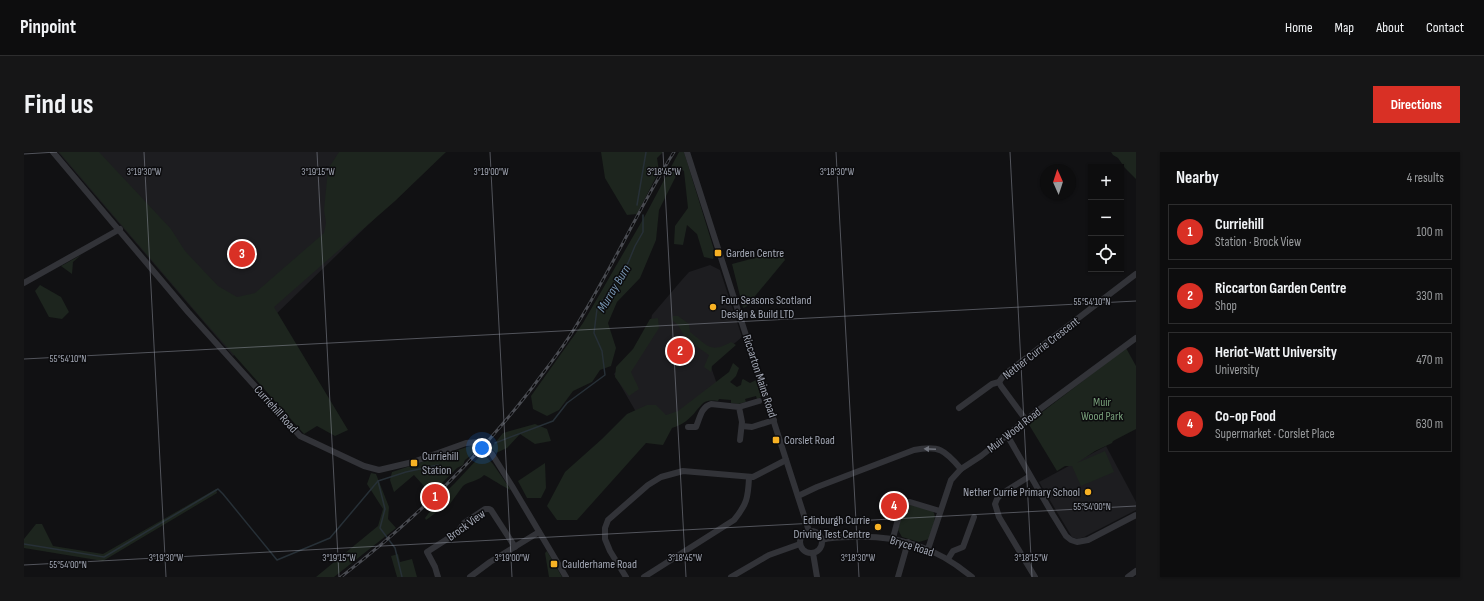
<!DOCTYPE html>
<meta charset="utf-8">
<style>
body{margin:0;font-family:"Sofia Sans Condensed",sans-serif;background:#161617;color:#f1f3f6}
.controls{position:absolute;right:12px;top:12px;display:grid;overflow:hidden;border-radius:0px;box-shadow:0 1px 3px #0004}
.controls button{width:36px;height:36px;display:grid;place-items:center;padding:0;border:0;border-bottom:1px solid #2d2d2e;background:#0d0d0e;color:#f1f3f6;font:20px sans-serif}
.compass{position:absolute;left:1016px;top:12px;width:36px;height:36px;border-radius:50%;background:#0d0d0e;box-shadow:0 1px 3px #0004;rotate:357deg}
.you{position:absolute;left:458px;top:296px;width:14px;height:14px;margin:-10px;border:3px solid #fff;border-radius:50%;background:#1a73e8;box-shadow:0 0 0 6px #1a73e833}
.badge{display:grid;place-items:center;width:26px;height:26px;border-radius:50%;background:#d93025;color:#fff;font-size:13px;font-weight:700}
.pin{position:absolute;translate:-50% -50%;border:2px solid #fff;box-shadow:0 1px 4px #0006}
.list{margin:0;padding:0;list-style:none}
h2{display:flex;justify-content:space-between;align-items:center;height:52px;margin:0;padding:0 16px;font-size:17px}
h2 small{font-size:13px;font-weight:400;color:#9a9c9e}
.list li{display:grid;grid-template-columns:26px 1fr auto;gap:12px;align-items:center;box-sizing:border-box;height:56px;margin:0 8px 8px;padding:0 8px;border:1px solid #2d2d2e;border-radius:0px}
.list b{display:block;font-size:15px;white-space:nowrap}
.list p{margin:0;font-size:13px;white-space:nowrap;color:#9a9c9e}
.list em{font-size:13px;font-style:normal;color:#9a9c9e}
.icon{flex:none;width:22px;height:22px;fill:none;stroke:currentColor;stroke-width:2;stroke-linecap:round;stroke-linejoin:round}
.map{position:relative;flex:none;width:1112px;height:425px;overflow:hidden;border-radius:0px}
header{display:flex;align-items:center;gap:24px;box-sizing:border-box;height:56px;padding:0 20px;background:#0d0d0e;border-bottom:1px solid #2d2d2e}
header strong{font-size:19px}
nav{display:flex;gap:22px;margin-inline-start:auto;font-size:14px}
.intro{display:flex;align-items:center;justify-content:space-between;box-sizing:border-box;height:96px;padding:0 24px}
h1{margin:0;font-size:28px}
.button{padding:10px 18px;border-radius:0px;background:#d93025;color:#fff;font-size:14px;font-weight:700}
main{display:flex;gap:24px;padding:0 24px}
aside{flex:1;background:#0d0d0e;border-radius:0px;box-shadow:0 1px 3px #0004}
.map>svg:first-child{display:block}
.built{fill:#1d1d20}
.green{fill:#1d251e}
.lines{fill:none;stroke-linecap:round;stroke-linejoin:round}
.stream{stroke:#273037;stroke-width:1.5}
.minor{stroke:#323338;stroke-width:6}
.rail-casing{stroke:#494b51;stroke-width:3}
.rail{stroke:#0c0c0e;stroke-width:1.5;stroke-dasharray:4.5;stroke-linecap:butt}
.minor-bridge{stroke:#323338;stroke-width:6}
.oneway{fill:#70737c}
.ticks{fill:none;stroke:#a2a7b4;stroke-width:1;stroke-opacity:0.45}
.poi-dot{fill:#f8b224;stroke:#0c0c0e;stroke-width:1.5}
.labels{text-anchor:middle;stroke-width:3;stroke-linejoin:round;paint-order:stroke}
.poi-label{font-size:12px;fill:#a2a7b4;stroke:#0c0c0e;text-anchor:start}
.street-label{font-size:12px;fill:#a2a7b4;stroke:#0c0c0e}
.park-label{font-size:12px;fill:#78a07b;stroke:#0c0c0e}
.water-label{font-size:13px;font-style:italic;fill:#7795b1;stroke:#0c0c0e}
.ticks-label{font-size:10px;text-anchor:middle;fill:#a2a7b4;stroke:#0c0c0e;stroke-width:3;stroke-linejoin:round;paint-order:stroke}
</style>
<header>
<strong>Pinpoint</strong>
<nav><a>Home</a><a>Map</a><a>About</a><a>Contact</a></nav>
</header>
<div class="intro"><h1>Find us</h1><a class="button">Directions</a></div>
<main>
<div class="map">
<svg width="1112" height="425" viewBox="0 0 1112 425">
<rect width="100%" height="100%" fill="#111113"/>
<g class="built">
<path d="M34,0H419L209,204Z"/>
<path d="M686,113L696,118L718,185L686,212L694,235L665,264L622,277L590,222L623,186L628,163L657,129L665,120Z"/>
<path d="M1082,294L1112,350V358L1060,385L1054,387L1048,385L1015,330Z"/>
</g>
<g class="green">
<path d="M35,0H75L147,77L161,99L194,134L213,145L231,141L300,81L302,71L300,58L304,17L315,0H422L371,49L250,155L324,278L311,284L293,274L280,282L179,168Z"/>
<path d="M577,0H639L633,6L635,19L613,62L603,63L581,26Z"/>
<path d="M655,0H660L691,101L689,107L680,105L673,82L663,73L659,93L650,92L651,74L664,56L660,19L656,16L635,58L632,88L616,126L593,150L584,171L592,196L587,214L576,218L568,230L549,239L535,258L523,264L509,257L507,244L559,171L622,62Z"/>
<path d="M1087,0H1112V27L1101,16L1094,6L1089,3Z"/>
<path d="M757,99L761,108L722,155L719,156L708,112Z"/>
<path d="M57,103L49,110L48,122L37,114Z"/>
<path d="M16,133L37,145L45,160L38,167L25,165L11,139Z"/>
<path d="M649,164H654L665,172L666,180C683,193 686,202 707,190L712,193L688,214L687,220L680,215L685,203L662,187L654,173L648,168Z"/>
<path d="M634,166L635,176L607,220L615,237L605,244L591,225L592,215L609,197L626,167Z"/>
<path d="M1102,196L1112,214V277L1089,289L1088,291L1071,299L1053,311L1081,299L1090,320L1057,334L1048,314H1041L1033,319L1004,271Z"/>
<path d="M709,211L715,216L712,224L706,230L713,235L717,233L718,228L719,227L726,231L732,228L737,245L733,247L732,244L721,247L722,250L714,252L707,251V248L695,247L694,249C680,247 680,250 672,259C666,267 658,273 648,276L639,293L622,291L553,368H533L523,354L541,320L578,287L603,262L623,253H632L642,263L654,259L705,220Z"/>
<path d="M511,272L523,277L527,289L511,292L496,282L483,296L472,301L467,296L479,281Z"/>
<path d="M449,293L455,297L441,308L439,313L433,316L407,342L390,323L370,340L366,328L368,320Z"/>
<path d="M459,301L469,312L487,338C477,334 470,328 460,323C455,329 445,329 439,334C434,340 430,347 425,353C419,354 408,364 402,368L401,366L407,358L405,356L430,332Z"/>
<path d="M521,311L522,336L517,346H503L494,329Z"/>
<path d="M347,321L352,322L365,355L364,367L372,376L310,425H292L354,374L359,357L343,332Z"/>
<path d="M192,337L193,341L79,409L0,396V387L12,372H18L29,394L79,402Z"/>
<path d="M887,353L909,359C914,367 907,378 905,387L895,390L878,385L874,378L879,357L882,354Z"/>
<path d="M523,399L538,425H525L521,401Z"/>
<path d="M374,402L376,410L388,407L393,425H373L367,404Z"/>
</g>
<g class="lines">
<g class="stream">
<path d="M613,53L622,0"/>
<path d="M471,291L529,269L543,251L581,223L578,199L570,181L573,157L604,111L611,94L619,80V63"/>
<path d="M354,329L361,357L356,376L371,396L378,425"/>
<path d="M0,392L80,405L194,337L199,342L253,408L306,386L354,329L382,320L414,313"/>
</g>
<g class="minor">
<path d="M29,0L164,160L276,284L340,314L355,318L389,310L442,291L454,290"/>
<path d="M663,0L785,379"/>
<path d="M0,131L96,77"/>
<path d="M975,230L977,234L1002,268"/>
<path d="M715,255L735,249"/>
<path d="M935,256L968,232L975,230L980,223L1112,122"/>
<path d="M718,274L728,275L750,268"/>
<path d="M664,275H672C676,266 677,255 687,252L715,255L718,270L716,288"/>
<path d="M983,283L1029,363L1042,384L1047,388L1053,390L1064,388L1112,363"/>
<path d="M463,298L468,302L488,334L542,425"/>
<path d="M1006,324L977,342L973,347L971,352L975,365L1011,425"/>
<path d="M774,344L793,335L890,298C915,293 921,298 937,317"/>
<circle cx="787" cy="390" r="11"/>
<path d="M869,386L877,356C879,351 881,350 886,350L916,359"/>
<path d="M798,388C808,385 818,385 828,385C875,383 912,395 948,425"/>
<path d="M904,397L927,328L937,317L957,304L1012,260L1112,186"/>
<path d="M789,401L793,425"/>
<path d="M924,407L929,399L939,395L950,365"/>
<path d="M414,425L411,415L403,400L434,380L440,371L461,357H465L467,358L491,395"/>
<path d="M446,425L466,410L515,380"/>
<path d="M602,425L586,399L581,387V376L584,368L624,333L637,325L659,319L729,325L762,308"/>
<path d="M620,425L710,368C723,352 724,346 725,326"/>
<path d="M707,425L745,403L776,392"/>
<path d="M874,425L884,390"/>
<path d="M1104,425L1112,419"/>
</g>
<defs>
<path id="rail" d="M317,425C388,370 453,307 508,236C521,218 535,201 547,182C585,123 613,59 650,0"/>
</defs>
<use href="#rail" class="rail-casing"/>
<use href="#rail" class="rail"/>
<path class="minor-bridge" d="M454,290L463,298"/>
</g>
<defs><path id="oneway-solid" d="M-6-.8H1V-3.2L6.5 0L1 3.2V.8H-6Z"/></defs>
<use class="oneway" href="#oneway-solid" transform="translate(906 297) rotate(-178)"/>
<path class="ticks" d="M120,0L142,425M293,0L315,425M466,0L488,425M639,0L662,425M812,0L835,425M986,0L1008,425M0,2L33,0M0,207L1112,149M0,413L1112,354"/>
<g class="poi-dot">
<rect x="690" y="97" width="8" height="8" rx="2"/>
<circle cx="689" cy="155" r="4"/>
<rect x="748" y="284" width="8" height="8" rx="2"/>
<rect x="386" y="307" width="8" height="8" rx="2"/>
<circle cx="1064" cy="340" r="4"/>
<circle cx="854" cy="375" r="4"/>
<rect x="526" y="408" width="8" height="8" rx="2"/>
</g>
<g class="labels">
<g class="poi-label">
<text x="702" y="105">Garden Centre</text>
<text x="697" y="152">Four Seasons Scotland<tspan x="697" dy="14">Design &amp; Build LTD</tspan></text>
<text x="760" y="292">Corslet Road</text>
<text x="398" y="308">Curriehill<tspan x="398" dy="14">Station</tspan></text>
<text x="1056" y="344" text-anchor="end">Nether Currie Primary School</text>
<text x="846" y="372" text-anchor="end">Edinburgh Currie<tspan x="846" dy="14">Driving Test Centre</tspan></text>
<text x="538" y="416">Caulderhame Road</text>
</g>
<g class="street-label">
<text transform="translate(1017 196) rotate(-38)" y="4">Nether Currie Crescent</text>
<text transform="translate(736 224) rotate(72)" y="4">Riccarton Mains Road</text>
<text transform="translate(252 257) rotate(48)" y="4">Curriehill Road</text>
<text transform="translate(990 278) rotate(-38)" y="4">Muir Wood Road</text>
<text transform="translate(442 373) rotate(-36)" y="4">Brock View</text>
<text transform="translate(888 394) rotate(17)" y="4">Bryce Road</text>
</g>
<g class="park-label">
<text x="1078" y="254">Muir<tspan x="1078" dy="14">Wood Park</tspan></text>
</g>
<g class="water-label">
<text transform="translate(589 136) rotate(-59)" y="5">Murray Burn</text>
</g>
</g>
<g class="ticks-label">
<text x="120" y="23">3°19'30"W</text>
<text x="294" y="23">3°19'15"W</text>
<text x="467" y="23">3°19'00"W</text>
<text x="640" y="23">3°18'45"W</text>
<text x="813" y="23">3°18'30"W</text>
<text x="1068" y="153">55°54'10"N</text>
<text x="44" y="210">55°54'10"N</text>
<text x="1068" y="358">55°54'00"N</text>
<text x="142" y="409">3°19'30"W</text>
<text x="315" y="409">3°19'15"W</text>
<text x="488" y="409">3°19'00"W</text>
<text x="661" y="409">3°18'45"W</text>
<text x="834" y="409">3°18'30"W</text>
<text x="1007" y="409">3°18'15"W</text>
<text x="44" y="416">55°54'00"N</text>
</g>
</svg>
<div class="controls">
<button>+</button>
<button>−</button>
<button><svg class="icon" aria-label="locate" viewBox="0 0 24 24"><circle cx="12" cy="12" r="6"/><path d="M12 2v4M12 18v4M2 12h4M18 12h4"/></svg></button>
</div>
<svg class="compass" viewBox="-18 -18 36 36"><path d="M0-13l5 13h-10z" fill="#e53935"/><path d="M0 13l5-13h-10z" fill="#9a9c9e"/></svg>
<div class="you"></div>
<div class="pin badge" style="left:411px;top:345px">1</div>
<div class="pin badge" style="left:656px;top:199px">2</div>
<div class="pin badge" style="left:218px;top:102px">3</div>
<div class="pin badge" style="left:870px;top:354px">4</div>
</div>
<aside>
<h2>Nearby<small>4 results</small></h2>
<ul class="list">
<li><span class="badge">1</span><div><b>Curriehill</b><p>Station · Brock View</p></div><em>100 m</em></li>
<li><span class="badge">2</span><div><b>Riccarton Garden Centre</b><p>Shop</p></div><em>330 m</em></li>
<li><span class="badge">3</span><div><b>Heriot-Watt University</b><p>University</p></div><em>470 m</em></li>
<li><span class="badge">4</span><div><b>Co-op Food</b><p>Supermarket · Corslet Place</p></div><em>630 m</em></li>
</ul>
</aside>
</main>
